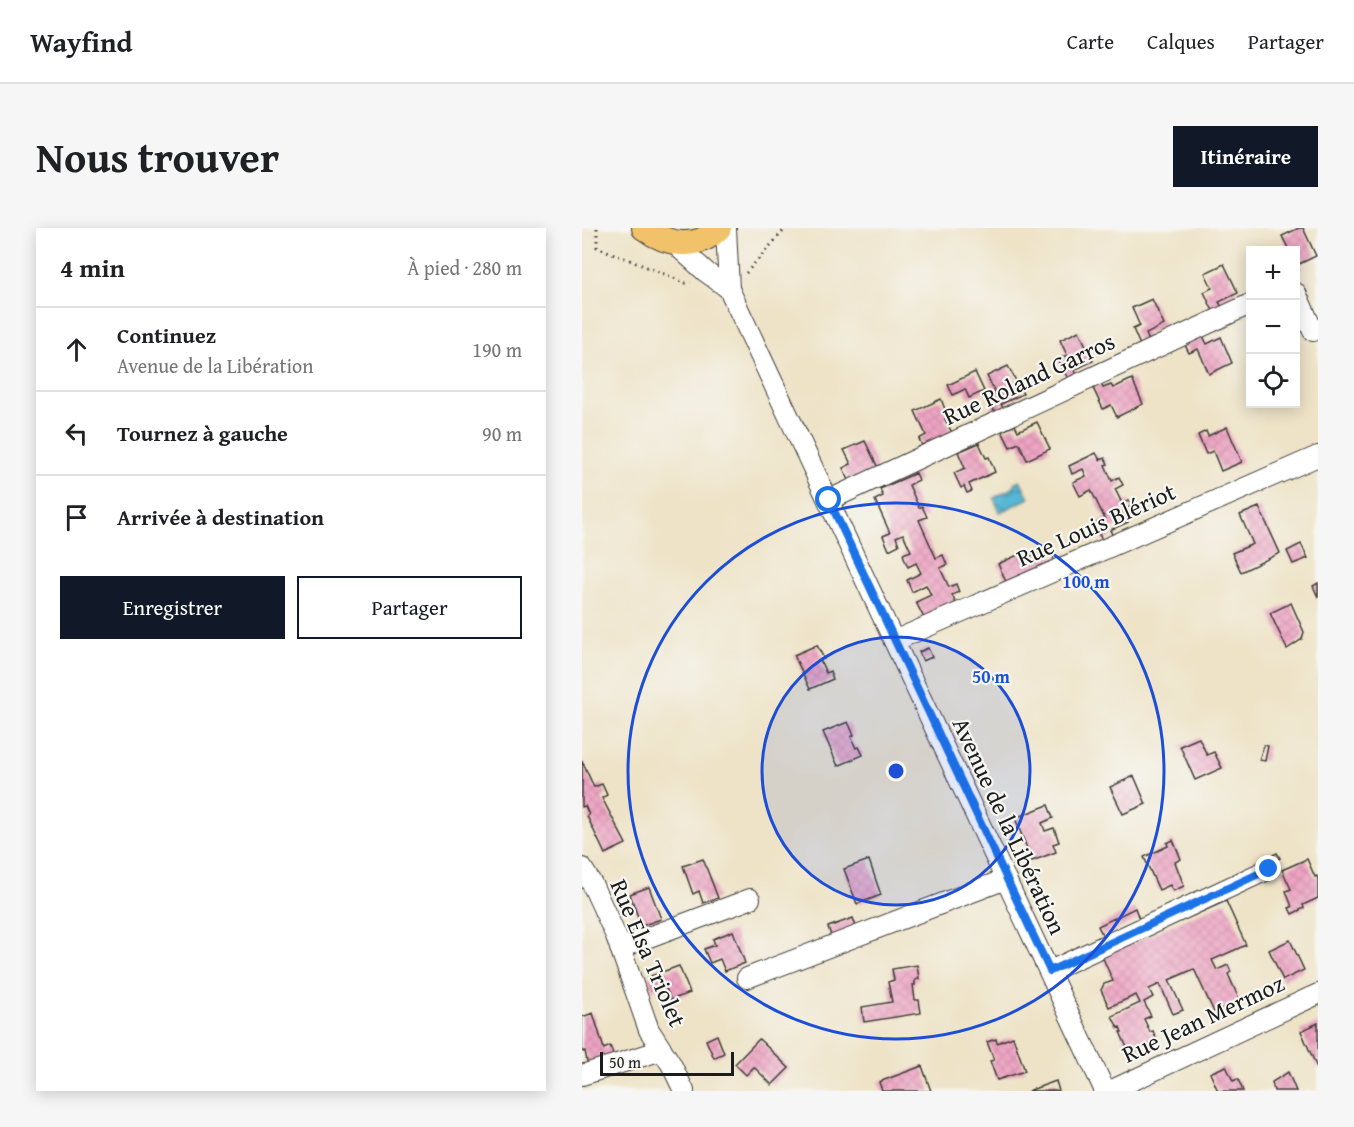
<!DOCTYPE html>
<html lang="fr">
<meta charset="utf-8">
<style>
body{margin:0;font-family:"Gentium Book Plus",serif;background:#f6f6f6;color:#202124}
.controls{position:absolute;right:18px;top:18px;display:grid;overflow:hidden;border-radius:0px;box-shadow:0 3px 15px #0003}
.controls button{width:54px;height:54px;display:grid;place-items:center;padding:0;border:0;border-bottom:2px solid #e0e0e0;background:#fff;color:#202124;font:30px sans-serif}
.scale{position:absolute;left:18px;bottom:15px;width:134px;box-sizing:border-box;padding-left:6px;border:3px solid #1c1c1c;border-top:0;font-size:16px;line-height:21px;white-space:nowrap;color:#1c1c1c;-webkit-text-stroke:4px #f6f6f2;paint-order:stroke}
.stop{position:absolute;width:18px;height:18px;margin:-14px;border:4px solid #1a73e8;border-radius:50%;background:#fff}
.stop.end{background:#1a73e8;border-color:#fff;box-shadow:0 2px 6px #0008}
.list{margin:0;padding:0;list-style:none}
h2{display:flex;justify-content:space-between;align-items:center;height:78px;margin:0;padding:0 24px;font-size:26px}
h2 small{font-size:20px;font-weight:400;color:#757577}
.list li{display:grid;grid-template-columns:39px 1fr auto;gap:18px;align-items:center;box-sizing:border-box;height:84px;padding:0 24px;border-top:2px solid #e0e0e0}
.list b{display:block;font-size:22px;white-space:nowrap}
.list p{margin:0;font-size:20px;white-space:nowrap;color:#757577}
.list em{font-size:20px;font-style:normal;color:#757577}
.actions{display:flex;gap:12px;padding:18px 24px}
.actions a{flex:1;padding:14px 0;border:2px solid #111827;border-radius:0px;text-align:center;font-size:21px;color:#111827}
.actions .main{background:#111827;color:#fff}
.icon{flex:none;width:33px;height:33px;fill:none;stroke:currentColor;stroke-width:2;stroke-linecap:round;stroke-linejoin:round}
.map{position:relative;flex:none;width:736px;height:863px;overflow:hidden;border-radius:0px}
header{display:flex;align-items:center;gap:36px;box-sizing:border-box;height:84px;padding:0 30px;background:#fff;border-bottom:2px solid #e0e0e0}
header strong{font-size:28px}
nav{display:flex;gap:33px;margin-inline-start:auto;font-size:21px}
.intro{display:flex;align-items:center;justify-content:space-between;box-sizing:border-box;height:144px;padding:0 36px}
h1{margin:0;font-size:42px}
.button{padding:15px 27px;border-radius:0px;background:#111827;color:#fff;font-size:21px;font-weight:700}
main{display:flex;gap:36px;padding:0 36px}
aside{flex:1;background:#fff;border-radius:0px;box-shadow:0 3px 15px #0003}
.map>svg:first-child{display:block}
.water{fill:url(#water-waves);stroke:#3a6a79;stroke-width:1.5}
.building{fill:url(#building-cross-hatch)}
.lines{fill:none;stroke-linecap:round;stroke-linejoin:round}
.minor-casing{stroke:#3c3a36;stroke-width:22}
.major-casing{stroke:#3c3a36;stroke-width:26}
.path{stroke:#3c3a36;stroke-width:3;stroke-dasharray:1.5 4.5;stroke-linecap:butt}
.minor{stroke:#fff;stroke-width:20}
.major{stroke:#f2c26a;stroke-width:24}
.route{stroke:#1a73e8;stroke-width:8}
.ring{fill:none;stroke:#1d4ed8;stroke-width:3}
.labels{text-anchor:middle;stroke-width:4.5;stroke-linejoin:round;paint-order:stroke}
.street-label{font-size:24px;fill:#1c1c1c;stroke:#f6f6f2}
.centre{fill:#1d4ed8;stroke:#f6f6f2;stroke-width:3}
.ring-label{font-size:18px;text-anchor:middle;font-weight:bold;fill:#1d4ed8;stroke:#f6f6f2;stroke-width:4.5;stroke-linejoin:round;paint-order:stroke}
</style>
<header>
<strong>Wayfind</strong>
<nav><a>Carte</a><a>Calques</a><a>Partager</a></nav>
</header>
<div class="intro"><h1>Nous trouver</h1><a class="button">Itinéraire</a></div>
<main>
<aside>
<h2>4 min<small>À pied · 280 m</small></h2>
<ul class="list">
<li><svg class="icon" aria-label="ahead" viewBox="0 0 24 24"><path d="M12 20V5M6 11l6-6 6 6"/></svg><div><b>Continuez</b><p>Avenue de la Libération</p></div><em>190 m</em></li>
<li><svg class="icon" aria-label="left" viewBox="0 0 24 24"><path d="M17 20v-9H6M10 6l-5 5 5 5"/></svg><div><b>Tournez à gauche</b></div><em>90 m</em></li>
<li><svg class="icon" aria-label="arrive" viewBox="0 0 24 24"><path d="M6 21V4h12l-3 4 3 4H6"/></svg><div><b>Arrivée à destination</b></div></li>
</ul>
<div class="actions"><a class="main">Enregistrer</a><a>Partager</a></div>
</aside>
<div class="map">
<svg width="736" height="863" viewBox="0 0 736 863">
<defs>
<pattern id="water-waves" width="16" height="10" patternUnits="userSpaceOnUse" patternTransform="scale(1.5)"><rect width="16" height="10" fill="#57b8d6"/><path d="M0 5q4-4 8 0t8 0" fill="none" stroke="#4795ad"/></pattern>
<pattern id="building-cross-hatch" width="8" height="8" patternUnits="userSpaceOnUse" patternTransform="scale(1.5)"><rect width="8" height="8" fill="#eea4c3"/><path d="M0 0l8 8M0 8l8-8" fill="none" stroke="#cc8da7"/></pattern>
</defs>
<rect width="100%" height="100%" fill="#f6f6f2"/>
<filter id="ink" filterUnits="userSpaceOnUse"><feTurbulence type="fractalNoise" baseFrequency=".0167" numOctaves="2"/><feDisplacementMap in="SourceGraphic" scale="12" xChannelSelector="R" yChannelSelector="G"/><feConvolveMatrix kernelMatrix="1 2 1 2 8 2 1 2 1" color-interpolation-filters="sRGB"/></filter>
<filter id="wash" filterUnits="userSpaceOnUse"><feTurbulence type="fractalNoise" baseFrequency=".008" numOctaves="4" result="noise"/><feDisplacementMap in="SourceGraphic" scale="24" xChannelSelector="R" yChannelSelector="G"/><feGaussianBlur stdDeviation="1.35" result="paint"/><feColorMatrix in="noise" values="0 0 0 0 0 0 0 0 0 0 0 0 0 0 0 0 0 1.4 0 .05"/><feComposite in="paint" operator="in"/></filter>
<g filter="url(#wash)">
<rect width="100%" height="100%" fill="#eee3c7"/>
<path class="water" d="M438,252L447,270L418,284L412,270L433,259L432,255Z"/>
<g id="blocks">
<g class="building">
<path d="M717,0H721L734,28L715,37L717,42L714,44V22H707L700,8Z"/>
<path d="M642,36L656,65L637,74L640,79L631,83L622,64L630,60L623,45Z"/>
<path d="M570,71L582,97L564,106L567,113L558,117L551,101L558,98L550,80Z"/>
<path d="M497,103L511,133L492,142L495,147L486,151L476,131L485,127L478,112Z"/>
<path d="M621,108L625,116L639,109L650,135L627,146L616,121L607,125L603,117Z"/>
<path d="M426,138L441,166L419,176L421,181L413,185L406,170L414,166L405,148Z"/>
<path d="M393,144L402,163L387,170L383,161L371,167L366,157Z"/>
<path d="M550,151L561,176L535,189L529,177L521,181L511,160L519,156L521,160L529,157L531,160Z"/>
<path d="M359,171L366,189L363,191L370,205L341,219L337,211L344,207L333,183Z"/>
<path d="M455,194L468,221L445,232L437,215L428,219L420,203L433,197L436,203Z"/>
<path d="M645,199L660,234L639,243L631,223L624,226L616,207L624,203L626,208Z"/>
<path d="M283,213L296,240L268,254L261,240L269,236L262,222Z"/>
<path d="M397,215L404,230L407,229L413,244L387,256L390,263L385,265L382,258L379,260L372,245L383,240L376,224Z"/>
<path d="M514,225L518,232L523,230L526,236L523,237L530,253L537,249L541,257L533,261L540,275L547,272L550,278L541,282L546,294L528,302L531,308L521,313L511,297L523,291L509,262L498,268L491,254L504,248L501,241L490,246L487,238Z"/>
<path d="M334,245L337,252L327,257L337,280L340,278L345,289L337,292L354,330L361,327L365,337L358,340L367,359L374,356L377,364L370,367L375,378L343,392L334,374L349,367L344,357L330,364L325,352L339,345L334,335L326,339L323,332L321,326L329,323L321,306L314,309L317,317L307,322L301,308L308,305L293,272L301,268L298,261Z"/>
<path d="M677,279L698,325L659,344L650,325L671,316L658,287Z"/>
<path d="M719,316L726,330L711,336L705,323Z"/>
<path d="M467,320L473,334L425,356L416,336L445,323L448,328Z"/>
<path d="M736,355V369L731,358Z"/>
<path d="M709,375L722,404L720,411L705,421L688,385Z"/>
<path d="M235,417L242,431L238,432L244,445L248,443L251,451L228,461L212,427Z"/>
<path d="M346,420L350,429L341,433L337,424Z"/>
<path d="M266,494L272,507L269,509L274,520L277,519L281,527L256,538L241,504Z"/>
<path d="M617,510L625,527L632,524L640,540L613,552L598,518Z"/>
<path d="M682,517L686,518L683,533L677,532Z"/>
<path d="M0,533L12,559L20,556L25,567L20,570L44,616L23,626L5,588L7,587L3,578L0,579Z"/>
<path d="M552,548L564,576L541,586L528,559Z"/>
<path d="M466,577L471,590L460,595L463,603L472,600L477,614L471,616L474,624L450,633L433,590Z"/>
<path d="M591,612L599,631L593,634L602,658L591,663L588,657L577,662L562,629L586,618L585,615Z"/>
<path d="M695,625L698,630L685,635L683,631Z"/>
<path d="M121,631L136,670L121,675L117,663L111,666L101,638Z"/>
<path d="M725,631L733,649L735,648L736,651V670L721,677L722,680L710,686L707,680L710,679L704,663L709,661L700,642Z"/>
<path d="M287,632L299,667L275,676L262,641Z"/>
<path d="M67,659L79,691L59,698L48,666Z"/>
<path d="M644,673L664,717L630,732L635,742L646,737L649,744L646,746L658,773L632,784L612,741L587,752L601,782L591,786L578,756L567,761L571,769L562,774L569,788L562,791L568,804L571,803L575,813L548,826L538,804H540L538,799L536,800L530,788L558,775L554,767L527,779L519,762L522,756L531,753L520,728Z"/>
<path d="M553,680L557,691L521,708L516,698Z"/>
<path d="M271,690L276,704L251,713L246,699Z"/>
<path d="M151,703L163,735L143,743L138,731L128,735L122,721L133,717L131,711Z"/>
<path d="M708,712L722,742L701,752L687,722Z"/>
<path d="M335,737L337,751L333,752V757H331L333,772H337L339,785L282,794L280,779L310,774L306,754L312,752L310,741Z"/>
<path d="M97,738L108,765L88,772L83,757L70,762L66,749Z"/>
<path d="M11,785L22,821L28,818L32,829L6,838L3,823L1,824L0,820V789Z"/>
<path d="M736,795V842L719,803Z"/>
<path d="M135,807L142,825L132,830L124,812Z"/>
<path d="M431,809L443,843L415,852L408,833L412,832L405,814L414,811L415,815Z"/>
<path d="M177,811L207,840L190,857L172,839L164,847L153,836Z"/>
<path d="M340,838L349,863H300L297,854Z"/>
<path d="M644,838L651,853L656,851L661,863H636L628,845Z"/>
<path d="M706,844L714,863H692L690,854Z"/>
<path d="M474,853L477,863H446Z"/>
</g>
</g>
</g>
<g filter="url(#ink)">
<use href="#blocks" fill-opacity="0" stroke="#3c3a36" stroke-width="1.5"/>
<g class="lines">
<defs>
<g id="minor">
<path d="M144,0L147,61L523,863"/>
<path d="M92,15L124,44L147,61"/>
<path d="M714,65L731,103"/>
<path d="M247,272L668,76"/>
<path d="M312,413L736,228"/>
<path d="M0,640L10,656L34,708L67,802L89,836L102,863"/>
<path d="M38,720L168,671"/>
<path d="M468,743L687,641"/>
<path d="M165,750L424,651"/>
<path d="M0,847L80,822"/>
<path d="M528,863L736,766"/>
</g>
<path id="major" d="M62,0C85,17 115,23 137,0"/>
</defs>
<use href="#minor" class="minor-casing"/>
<use href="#major" class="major-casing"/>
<g class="path">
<path d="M15,0V19L104,55L109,54"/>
<path d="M164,45L204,0"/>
</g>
<use href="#minor" class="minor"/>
<use href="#major" class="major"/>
</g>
</g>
<g class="lines" filter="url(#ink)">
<path class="route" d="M247,272L468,743L687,641"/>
</g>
<circle cx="314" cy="543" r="134" fill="#1d4ed8" fill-opacity=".12"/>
<g class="ring">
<circle cx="314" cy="543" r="134"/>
<circle cx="314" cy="543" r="268"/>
</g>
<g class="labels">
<g class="street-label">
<text transform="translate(447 151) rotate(-25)" y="8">Rue Roland Garros</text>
<text transform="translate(514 297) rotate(-24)" y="8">Rue Louis Blériot</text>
<text transform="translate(427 598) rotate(65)" y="8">Avenue de la Libération</text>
<text transform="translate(66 725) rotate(67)" y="8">Rue Elsa Triolet</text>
<text transform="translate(621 791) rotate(-25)" y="8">Rue Jean Mermoz</text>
</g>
</g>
<circle cx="314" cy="543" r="9" class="centre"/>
<g class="ring-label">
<text x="504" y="360">100 m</text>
<text x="409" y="455">50 m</text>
</g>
</svg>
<div class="controls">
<button>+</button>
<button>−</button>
<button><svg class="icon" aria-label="locate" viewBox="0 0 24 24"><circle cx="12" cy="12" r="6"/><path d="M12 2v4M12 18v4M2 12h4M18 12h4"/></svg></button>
</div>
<div class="scale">50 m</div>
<div class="stop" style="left:247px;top:272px"></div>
<div class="stop end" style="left:687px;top:641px"></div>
</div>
</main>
